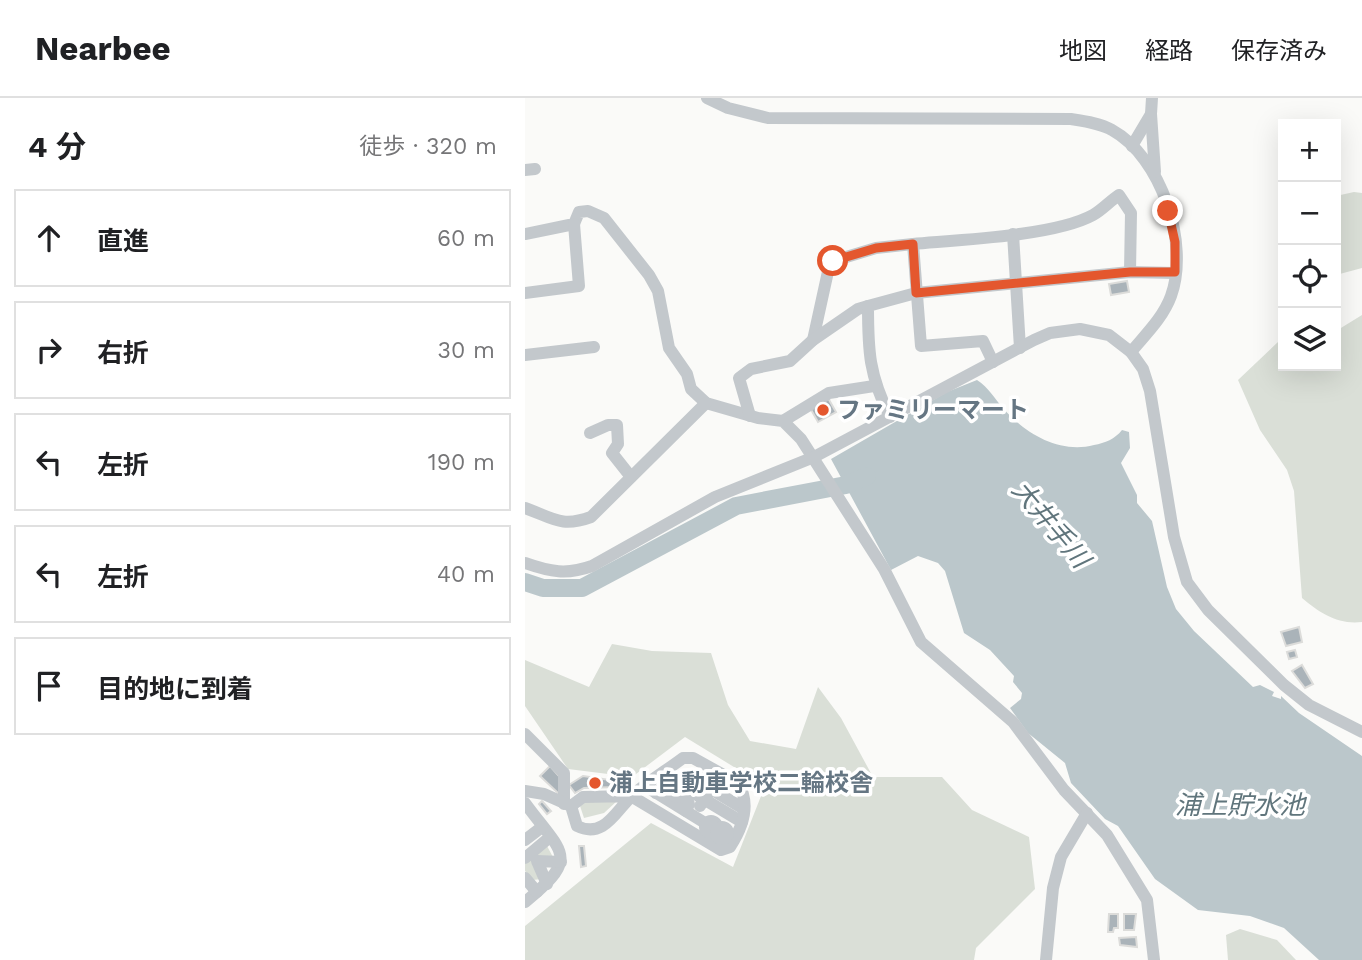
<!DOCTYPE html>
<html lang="ja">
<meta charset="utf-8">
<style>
body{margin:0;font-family:"Work Sans","Noto Sans JP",sans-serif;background:#f2f2f2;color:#202124}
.controls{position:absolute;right:21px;top:21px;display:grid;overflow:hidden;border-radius:0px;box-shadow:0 7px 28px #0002}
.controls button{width:63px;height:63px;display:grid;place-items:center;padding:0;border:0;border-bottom:2px solid #e0e0e0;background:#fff;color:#202124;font:35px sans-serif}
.stop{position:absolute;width:21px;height:21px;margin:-16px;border:5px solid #e4572e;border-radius:50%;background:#fff}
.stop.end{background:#e4572e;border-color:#fff;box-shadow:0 2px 7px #0008}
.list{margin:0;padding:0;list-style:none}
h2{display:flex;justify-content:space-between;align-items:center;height:91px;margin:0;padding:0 28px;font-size:30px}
h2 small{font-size:23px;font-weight:400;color:#757577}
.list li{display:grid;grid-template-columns:46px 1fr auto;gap:21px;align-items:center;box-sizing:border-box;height:98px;margin:0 14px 14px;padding:0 14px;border:2px solid #e0e0e0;border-radius:0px}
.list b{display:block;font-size:26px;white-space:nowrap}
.list em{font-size:23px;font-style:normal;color:#757577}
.icon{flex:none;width:38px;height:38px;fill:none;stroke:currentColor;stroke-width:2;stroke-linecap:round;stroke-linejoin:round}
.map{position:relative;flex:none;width:837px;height:862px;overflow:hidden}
header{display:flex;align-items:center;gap:42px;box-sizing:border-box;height:98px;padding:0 35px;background:#fff;border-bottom:2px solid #e0e0e0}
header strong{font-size:33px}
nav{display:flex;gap:38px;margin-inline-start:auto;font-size:24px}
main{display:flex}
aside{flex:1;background:#fff}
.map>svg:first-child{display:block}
.green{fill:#dadfd7}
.water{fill:#bbc7cb}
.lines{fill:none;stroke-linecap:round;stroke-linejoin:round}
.river{stroke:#bbc7cb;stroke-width:18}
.building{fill:#aab3b9;stroke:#dcdcda;stroke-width:2}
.minor{stroke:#c3c8cc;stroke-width:12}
.route{stroke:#e4572e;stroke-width:9}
.poi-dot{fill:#e4572e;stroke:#fff;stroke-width:2.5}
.labels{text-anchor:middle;stroke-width:7;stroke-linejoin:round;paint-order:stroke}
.poi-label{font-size:24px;font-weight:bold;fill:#657683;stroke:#fff;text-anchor:start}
.water-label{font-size:26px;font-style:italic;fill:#60757c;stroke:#fff}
</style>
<header>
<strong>Nearbee</strong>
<nav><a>地図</a><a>経路</a><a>保存済み</a></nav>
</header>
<main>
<aside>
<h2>4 分<small>徒歩 · 320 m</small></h2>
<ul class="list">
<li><svg class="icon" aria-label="ahead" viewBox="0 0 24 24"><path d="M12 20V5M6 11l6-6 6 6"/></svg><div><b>直進</b></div><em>60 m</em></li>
<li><svg class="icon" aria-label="right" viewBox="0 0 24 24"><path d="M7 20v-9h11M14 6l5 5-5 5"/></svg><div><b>右折</b></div><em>30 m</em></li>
<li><svg class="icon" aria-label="left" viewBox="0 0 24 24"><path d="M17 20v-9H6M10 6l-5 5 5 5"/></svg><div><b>左折</b></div><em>190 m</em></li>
<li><svg class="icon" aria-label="left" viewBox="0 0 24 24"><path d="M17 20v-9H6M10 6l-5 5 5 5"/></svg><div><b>左折</b></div><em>40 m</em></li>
<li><svg class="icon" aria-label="arrive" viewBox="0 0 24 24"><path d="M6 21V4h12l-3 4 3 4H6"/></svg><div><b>目的地に到着</b></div></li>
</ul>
</aside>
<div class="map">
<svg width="837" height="862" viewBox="0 0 837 862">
<rect width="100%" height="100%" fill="#fafaf8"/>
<g class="green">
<path d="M829,94L837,95V170L811,177V98Z"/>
<path d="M837,217V524C813,527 795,515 777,500L769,393L762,372L735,332L713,282L753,244L758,243V268H811V233Z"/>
<path d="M87,546L127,553L186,555L203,607L225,643L271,651L293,589L316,620L348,679H417L447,712L504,739L510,791L451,850L449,862H0V828L126,725L208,769L240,688L160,639L107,679L43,671L0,608V562L64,589Z"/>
<path d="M61,703H92L79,715L59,720L55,708Z"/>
<path d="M22,748L29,761L11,759L16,781L8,782L0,773V766Z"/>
<path d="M715,831L752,842L771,862H703L701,837Z"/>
</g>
<path class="water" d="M452,282C464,290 469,300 478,310C500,336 535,356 569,347C580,345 590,341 597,332L604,334L605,350L596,365L612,397V405L627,423L642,489L651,511L669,533L728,589L735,587L749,594L747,598L756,601V598L774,615L837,658V862H794L759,830L725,818L673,812L630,781L593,728L580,721L546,685L540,665L503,635L485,610L496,601L497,595L488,584L489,578L465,552L439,535L420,473L413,465L393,458L366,472L306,361L422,294Z"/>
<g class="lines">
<path class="river" d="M0,484L18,490H57L211,408L321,387L342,378"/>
</g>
<g class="building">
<path d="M602,183L604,194L586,197L584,186Z"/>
<path d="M303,300L311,314L293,324L285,310Z"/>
<path d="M774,529L777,544L761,548L756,534Z"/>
<path d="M770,552L772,559L764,561L762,554Z"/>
<path d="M777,567L788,586L780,590L767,573Z"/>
<path d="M25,668L34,678V696L15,678Z"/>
<path d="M58,678L92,683V689L59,690L50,695L44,687Z"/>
<path d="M17,703L26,713L22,716L14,706Z"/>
<path d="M54,748H59L61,768L56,769Z"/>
<path d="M584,816H593V830H589L588,834H583Z"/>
<path d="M599,816H611L609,832H599Z"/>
<path d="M611,839L612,849L595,847L594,840Z"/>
</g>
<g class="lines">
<g class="minor">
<path d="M182,0L203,10L243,20L546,21C559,23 575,25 587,32C636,59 665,145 646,198C638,220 620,237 606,254"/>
<path d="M626,16L630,74"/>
<path d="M607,48L626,16L627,0"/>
<path d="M0,72L10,71"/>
<path d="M0,136L49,126L54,114L63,113L79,120L124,177L133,193L144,250L162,276L166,291L181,305L233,320L258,323L276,341L359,471L396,544L488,624L539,692L582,737L622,802L629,862"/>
<path d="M488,136L495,250"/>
<path d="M0,195L54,188L49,126"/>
<path d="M288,242L304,169L308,163L351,150L388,146"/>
<path d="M0,257L69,249"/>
<path d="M468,264L458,243L396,248L388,146C433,142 530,138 568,117C577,112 585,103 594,97L606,115L605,174"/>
<path d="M225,318L214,280L226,271L265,263L288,242L333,211L343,208"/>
<path d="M365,319C344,277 343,253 343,208L391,195L605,174L650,175"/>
<path d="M258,323L304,295L349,288"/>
<path d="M65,335L83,327H92L93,346L87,355L106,379"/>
<path d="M0,410C28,420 36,430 66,419L181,305"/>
<path d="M0,465C25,474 42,477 67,468L190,399L289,359L509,242L525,235L555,231L584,237L606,254L618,271L625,293L649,439L662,484L683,512L759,587L784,607L837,634"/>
<path d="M0,636L39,675V706"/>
<path d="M137,676L217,724"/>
<path d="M155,687L161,677L173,685L176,680L188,688"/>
<path d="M120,688L180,725"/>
<path d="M186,691L219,711"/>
<path d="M0,693L19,696L46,708L58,699L106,698L196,752L205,749C218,729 226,706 213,685L168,660H158C142,672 124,683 109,696C92,710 80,742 52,728L46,708"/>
<path d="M131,695L141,688L149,698L161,699L164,706L161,713"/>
<path d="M0,705C38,757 56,758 0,804"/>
<path d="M175,708L196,676"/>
<circle cx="186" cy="729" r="6"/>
<circle cx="197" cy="735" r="6"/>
<path d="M0,742L17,729"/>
<path d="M0,760L25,739"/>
<path d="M0,780L12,794"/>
<path d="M22,786L12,763L36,764"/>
<path d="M521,862L528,790L536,759L562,715"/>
</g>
</g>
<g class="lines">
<path class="route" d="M308,163L351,150L388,146L391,195L605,174H650V144L643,113"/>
</g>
<g class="poi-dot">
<circle cx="298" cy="312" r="7"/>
<circle cx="70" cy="685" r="7"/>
</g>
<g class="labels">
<g class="poi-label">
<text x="312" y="320">ファミリーマート</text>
<text x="84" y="693">浦上自動車学校二輪校舎</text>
</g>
<g class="water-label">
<text transform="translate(526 426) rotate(50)" y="9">大井手川</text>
<text x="715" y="716">浦上貯水池</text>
</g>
</g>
</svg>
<div class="controls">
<button>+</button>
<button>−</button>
<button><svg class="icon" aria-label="locate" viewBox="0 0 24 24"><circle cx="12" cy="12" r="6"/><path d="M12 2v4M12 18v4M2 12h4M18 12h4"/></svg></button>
<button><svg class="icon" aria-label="layers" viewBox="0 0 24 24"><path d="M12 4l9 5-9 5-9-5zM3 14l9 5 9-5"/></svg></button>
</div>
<div class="stop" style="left:308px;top:163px"></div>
<div class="stop end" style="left:643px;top:113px"></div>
</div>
</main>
